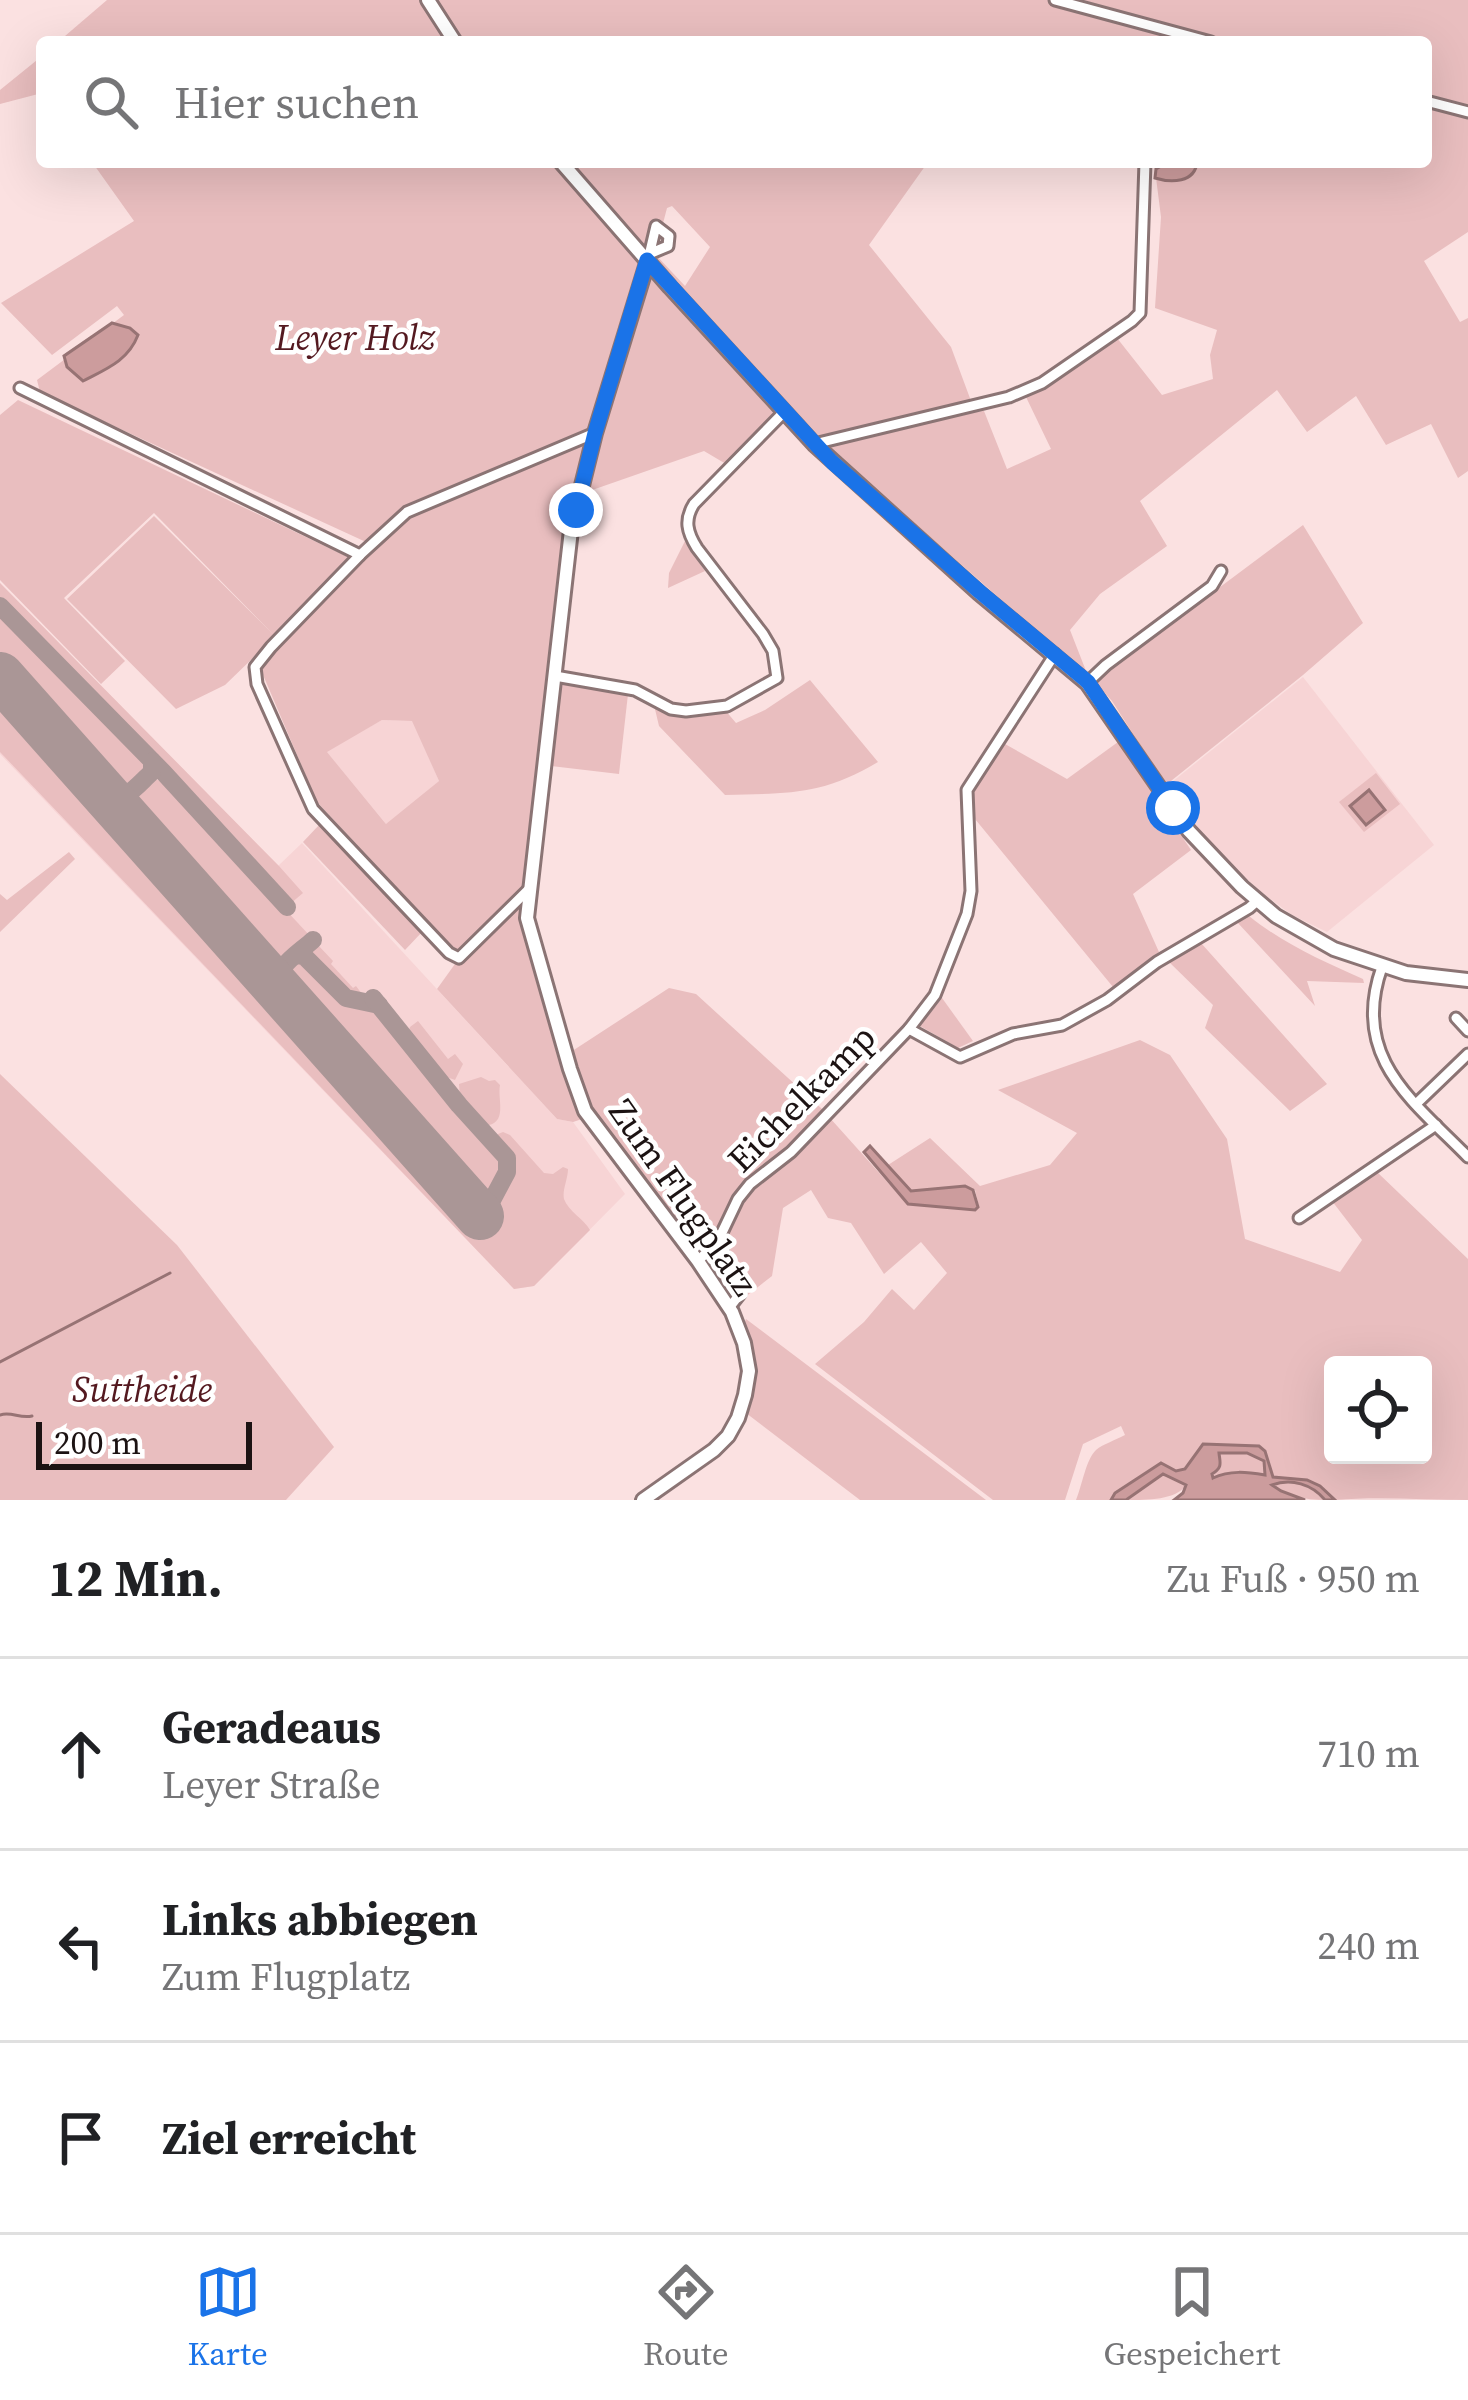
<!DOCTYPE html>
<html lang="de">
<meta charset="utf-8">
<style>
body{margin:0;font-family:"Source Serif 4",serif;background:#f2f2f2;color:#202124}
.controls{position:absolute;right:36px;bottom:36px;display:grid;overflow:hidden;border-radius:12px;box-shadow:0 12px 48px #0002}
.controls button{width:108px;height:108px;display:grid;place-items:center;padding:0;border:0;border-bottom:3px solid #e0e0e0;background:#fff;color:#202124;font:60px sans-serif}
.scale{position:absolute;left:36px;bottom:30px;width:216px;box-sizing:border-box;padding-left:12px;border:6px solid #1c1313;border-top:0;font-size:33px;line-height:42px;white-space:nowrap;color:#1c1313;-webkit-text-stroke:9px #fff;paint-order:stroke}
.stop{position:absolute;width:36px;height:36px;margin:-27px;border:9px solid #1a73e8;border-radius:50%;background:#fff}
.stop.end{background:#1a73e8;border-color:#fff;box-shadow:0 3px 12px #0008}
.list{margin:0;padding:0;list-style:none}
h2{display:flex;justify-content:space-between;align-items:center;height:156px;margin:0;padding:0 48px;font-size:51px}
h2 small{font-size:39px;font-weight:400;color:#757577}
.list li{display:grid;grid-template-columns:78px 1fr auto;gap:36px;align-items:center;box-sizing:border-box;height:192px;padding:0 48px;border-top:3px solid #e0e0e0}
.list b{display:block;font-size:45px;white-space:nowrap}
.list p{margin:0;font-size:39px;white-space:nowrap;color:#757577}
.list em{font-size:39px;font-style:normal;color:#757577}
.icon{flex:none;width:66px;height:66px;fill:none;stroke:currentColor;stroke-width:2;stroke-linecap:round;stroke-linejoin:round}
.map{position:relative;flex:none;width:1468px;height:1500px;overflow:hidden}
.search{position:absolute;background:#fff;box-shadow:0 12px 48px #0002;left:36px;right:36px;top:36px;height:132px;display:flex;align-items:center;gap:30px;box-sizing:border-box;padding:0 42px;border-radius:12px;color:#757577;font-size:45px}
.sheet{height:732px;background:#fff}
nav{display:flex;justify-content:space-around;align-items:center;box-sizing:border-box;height:168px;border-top:3px solid #e0e0e0;background:#fff;font-size:33px;color:#757577}
nav a{display:grid;justify-items:center;gap:6px}
nav .on{color:#1a73e8}
.map>svg:first-child{display:block}
.built{fill:#f7d4d5}
.green{fill:#e9bebf;fill-rule:evenodd}
.water{fill:#cc9c9d;stroke:#977374;stroke-width:3;fill-rule:evenodd}
.lines{fill:none;stroke-linecap:round;stroke-linejoin:round}
.stream{stroke:#977374;stroke-width:3}
.taxiway{stroke:#aa9696;stroke-width:18}
.runway{stroke:#aa9696;stroke-width:48}
.street-casing{stroke:#8b7474;stroke-width:15}
.secondary-casing{stroke:#8b7474;stroke-width:18}
.street{stroke:#fff;stroke-width:9}
.secondary{stroke:#fff;stroke-width:12}
.route{stroke:#1a73e8;stroke-width:15}
.labels{text-anchor:middle;stroke-width:9;stroke-linejoin:round;paint-order:stroke}
.park-label{font-size:36px;font-style:italic;fill:#541920;stroke:#fff}
.street-label{font-size:36px;fill:#1c1313;stroke:#fff}
</style>
<div class="map">
<svg width="1468" height="1500" viewBox="0 0 1468 1500">
<rect width="100%" height="100%" fill="#fbe1e1"/>
<g class="built">
<path d="M0,583L278,866L302,843L557,1119L573,1122L625,1194L534,1286L514,1289L0,754Z"/>
<path d="M1303,677L1434,845L1327,932L1292,915L1262,893L1230,864L1199,829L1167,786Z"/>
<path d="M382,720L413,721L439,781L387,825L326,751Z"/>
</g>
<g class="green">
<path d="M107,0H1468V232L1424,261L1460,322L1468,318V471L1458,478L1431,424L1386,445L1356,396L1307,432L1277,390L1140,501L1167,546L1100,594L1070,630L1088,676L838,456L787,402L726,464L704,451L575,496L563,542L521,921L560,1059L669,988L696,994L821,1108L908,1205L965,1209L979,1207L975,1190L965,1185L911,1191L888,1165L930,1138L980,1186L1050,1165L1077,1133L998,1090L1140,1040L1170,1055L1227,1139L1245,1239L1340,1272L1362,1240L1332,1201L1377,1172L1468,1259V1500C1424,1500 1378,1496 1335,1500L1320,1486L1307,1480L1273,1477L1265,1451L1204,1444L1185,1469L1176,1471L1161,1463L1115,1493L1111,1500H1076C1082,1486 1086,1459 1096,1450C1103,1444 1116,1440 1125,1435L1121,1426L1083,1444L1065,1500H993L815,1364L864,1322L892,1289L914,1310L947,1273L921,1242L884,1274L851,1223L828,1218L811,1190L783,1208L772,1276L735,1305L705,1255L597,1114L573,1122L557,1119L437,989L460,957L317,802L255,656L225,685L176,709L67,599L154,516L275,636L154,513L64,598L125,661L101,684L0,580V415L18,400L350,558L366,542L40,392L37,380L124,315L117,306L52,355L1,303L134,221L92,162H928L869,245L951,347L971,401L912,418L984,411L1007,469L1051,449L1026,397L1117,338L1162,395L1213,379L1210,355L1217,330L1155,308L1161,217L1154,162H1426V42H58ZM672,206L710,247L685,286L655,254L667,208ZM382,720L412,721L439,781L386,824L327,752ZM1333,1365H1423V1455H1333Z"/>
<path d="M42,56V93L0,104V90Z"/>
<path d="M1303,525L1363,623L1303,675L1166,785L1112,701L1096,683L1109,670Z"/>
<path d="M685,541L705,571L668,588L669,573Z"/>
<path d="M0,583L279,866L303,893L290,904L162,764L0,600Z"/>
<path d="M0,611L148,762L145,769L146,771L122,793H118L0,660Z"/>
<path d="M810,680L878,762C821,796 788,793 725,795L659,726L654,705C684,724 693,718 725,710L736,723L765,710Z"/>
<path d="M560,683L628,694L619,774L551,766Z"/>
<path d="M0,691L482,1233L501,1219C486,1181 534,1180 496,1138L498,1134L503,1132L510,1135L544,1173L553,1174L563,1167L568,1169C568,1179 562,1190 564,1199C568,1211 584,1219 590,1230L534,1286L514,1289L0,752Z"/>
<path d="M1118,742L1191,850L1133,894L1159,952L1113,987L975,819L973,792L1005,744L1067,779Z"/>
<path d="M1376,773L1400,804L1364,832L1339,802Z"/>
<path d="M152,779L167,782L310,936L276,968L127,803L128,799Z"/>
<path d="M320,824L422,932L405,950L303,842Z"/>
<path d="M69,852L75,859L0,932V894L7,900Z"/>
<path d="M1249,916C1284,944 1322,961 1363,979L1364,983L1307,981L1315,1006L1237,922Z"/>
<path d="M1201,943L1327,1084L1290,1111L1205,1028L1213,1005L1168,961Z"/>
<path d="M317,944L333,961L331,964L353,988L356,986L365,998C342,998 318,972 309,951Z"/>
<path d="M298,961L308,966L345,1001L377,1009L440,1086L438,1090L458,1113H460C470,1123 503,1152 504,1165C504,1176 492,1192 487,1201H482L282,977Z"/>
<path d="M942,998L973,1041L958,1048L920,1026Z"/>
<path d="M418,1021L448,1059L455,1054L463,1064L455,1080L441,1075L408,1033L410,1027Z"/>
<path d="M0,1074L177,1245L334,1447L286,1500H0Z"/>
<path d="M481,1077L489,1081L495,1080L500,1085C497,1100 509,1124 484,1126L460,1098L459,1084Z"/>
<path d="M746,1319L986,1500H860L746,1413L754,1372L743,1326Z"/>
<path d="M1218,1453H1247L1265,1462V1476C1247,1471 1230,1470 1213,1478L1212,1474L1219,1470Z"/>
<path d="M1162,1473L1186,1485C1176,1500 1148,1500 1126,1500Z"/>
<path d="M1279,1482L1308,1485L1325,1500C1304,1500 1288,1496 1271,1484Z"/>
</g>
<g class="water">
<path d="M1168,162H1197C1195,183 1171,183 1155,178L1156,169Z"/>
<path d="M112,323L130,328L138,335C128,361 106,369 83,381L67,367L64,356Z"/>
<path d="M1369,790L1385,810L1366,825L1350,806Z"/>
<path d="M870,1146L911,1191L965,1186L973,1190L978,1207L975,1210L908,1204L864,1152Z"/>
<path d="M1203,1444L1259,1446L1265,1451L1273,1477L1307,1480L1320,1486L1335,1500H1325C1312,1484 1291,1478 1272,1485L1281,1491L1305,1500H1174L1183,1493L1186,1485L1163,1474L1126,1500H1111L1115,1493L1161,1463L1176,1471L1185,1469ZM1219,1453H1247L1264,1461L1265,1475C1247,1472 1230,1470 1213,1478L1212,1474C1223,1467 1220,1463 1219,1453Z"/>
</g>
<g class="lines">
<g class="stream">
<path d="M0,1362L170,1273"/>
<path d="M0,1415C11,1411 20,1419 32,1416"/>
</g>
<g class="taxiway">
<path d="M0,606L164,773L287,907"/>
<path d="M107,796C125,804 139,783 152,772V761"/>
<path d="M297,955L304,956L346,998L379,1005"/>
<path d="M280,990C270,969 298,954 313,940"/>
<path d="M373,998L459,1105L507,1158V1172L490,1204L480,1216"/>
</g>
<path class="runway" d="M0,676L480,1216"/>
<defs>
<g id="street">
<path d="M1055,0L1211,42"/>
<path d="M1426,101L1468,112"/>
<path d="M648,260L656,226L669,236L668,246L649,254"/>
<path d="M20,388L360,555"/>
<path d="M814,444L1009,397L1042,383L1132,321L1140,313L1145,162"/>
<path d="M555,676L635,690L671,709L686,711L727,706L777,678L773,651L763,634L697,548C687,532 684,520 694,504L785,411"/>
<path d="M1087,683L1106,665L1212,586L1221,571"/>
<path d="M528,890L459,958L449,953L313,809L257,684L255,667L271,647L360,555L407,512L595,433"/>
<path d="M1382,967C1350,1057 1412,1100 1468,1157"/>
<path d="M1456,1018L1468,1031"/>
<path d="M909,1029L960,1057L1013,1034L1062,1025L1107,1000L1157,962L1249,908L1257,901"/>
<path d="M1416,1104L1468,1054"/>
<path d="M1299,1218L1436,1125"/>
<path d="M718,1241L740,1294L729,1308"/>
<path d="M698,1261L718,1241L738,1199L750,1184L791,1152L909,1029L935,995L967,914L971,891L967,790L1055,654"/>
</g>
<g id="secondary">
<path d="M428,0L455,42"/>
<path d="M561,162L670,287L814,444L979,593L1087,683L1189,831L1242,887L1276,916L1334,949L1406,973L1468,980"/>
<path d="M643,1500L714,1450L728,1436L738,1418L745,1395L749,1371L744,1343L732,1312L698,1261L585,1111L570,1069L527,918L571,530L595,433L648,260"/>
</g>
</defs>
<use href="#street" class="street-casing"/>
<use href="#secondary" class="secondary-casing"/>
<use href="#street" class="street"/>
<use href="#secondary" class="secondary"/>
</g>
<g class="lines">
<path class="route" d="M576,510L595,433L647,260L832,462L980,592L1088,682L1173,808"/>
</g>
<g class="labels">
<g class="park-label">
<text x="355" y="350">Leyer Holz</text>
<text x="142" y="1402">Suttheide</text>
</g>
<g class="street-label">
<text transform="translate(801 1098) rotate(-45)" y="13">Eichelkamp</text>
<text transform="translate(684 1197) rotate(55)" y="13">Zum Flugplatz</text>
</g>
</g>
</svg>
<div class="controls">
<button><svg class="icon" aria-label="locate" viewBox="0 0 24 24"><circle cx="12" cy="12" r="6"/><path d="M12 2v4M12 18v4M2 12h4M18 12h4"/></svg></button>
</div>
<div class="scale">200 m</div>
<div class="stop" style="left:1173px;top:808px"></div>
<div class="stop end" style="left:576px;top:510px"></div>
<div class="search"><svg class="icon" aria-label="search" viewBox="0 0 24 24"><circle cx="10" cy="10" r="6"/><path d="M15 15l6 6"/></svg>Hier suchen</div>
</div>
<section class="sheet">
<h2>12 Min.<small>Zu Fuß · 950 m</small></h2>
<ul class="list">
<li><svg class="icon" aria-label="ahead" viewBox="0 0 24 24"><path d="M12 20V5M6 11l6-6 6 6"/></svg><div><b>Geradeaus</b><p>Leyer Straße</p></div><em>710 m</em></li>
<li><svg class="icon" aria-label="left" viewBox="0 0 24 24"><path d="M17 20v-9H6M10 6l-5 5 5 5"/></svg><div><b>Links abbiegen</b><p>Zum Flugplatz</p></div><em>240 m</em></li>
<li><svg class="icon" aria-label="arrive" viewBox="0 0 24 24"><path d="M6 21V4h12l-3 4 3 4H6"/></svg><div><b>Ziel erreicht</b></div></li>
</ul>
</section>
<nav>
<a class="on"><svg class="icon" aria-label="map" viewBox="0 0 24 24"><path d="M3 6l6-2 6 2 6-2v14l-6 2-6-2-6 2zM9 4v14M15 6v14"/></svg>Karte</a>
<a><svg class="icon" aria-label="directions" viewBox="0 0 24 24"><path d="M12 3l9 9-9 9-9-9zM9 14v-3h6M13 9l2 2-2 2"/></svg>Route</a>
<a><svg class="icon" aria-label="saved" viewBox="0 0 24 24"><path d="M7 4h10v16l-5-4-5 4z"/></svg>Gespeichert</a>
</nav>
